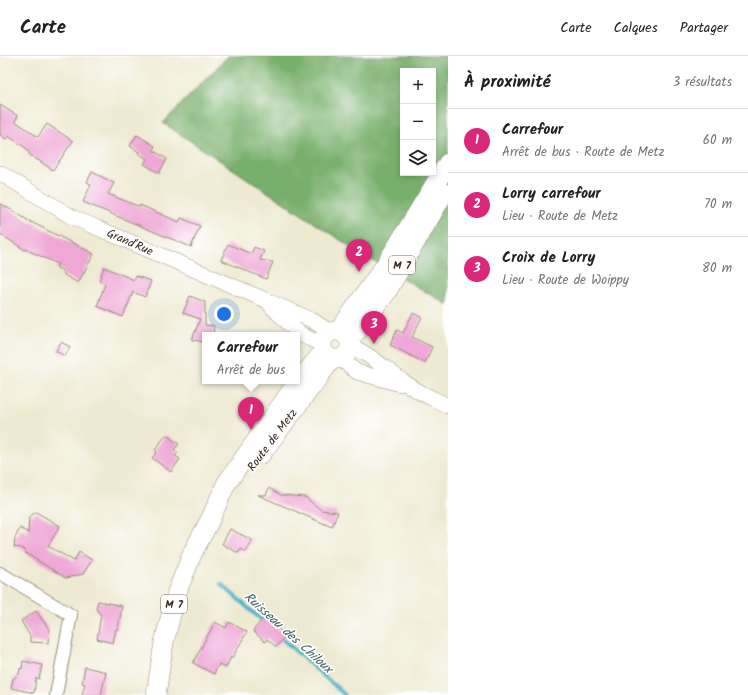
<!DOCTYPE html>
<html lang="fr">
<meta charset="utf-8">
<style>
body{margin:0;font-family:Kalam,sans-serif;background:#f6f6f6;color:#222}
.controls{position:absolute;right:12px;top:12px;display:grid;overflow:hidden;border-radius:0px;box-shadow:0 2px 6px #0003}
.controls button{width:36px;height:36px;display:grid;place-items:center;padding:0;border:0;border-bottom:1px solid #e0e0e0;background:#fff;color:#222;font:20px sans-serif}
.you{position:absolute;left:224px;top:258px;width:14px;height:14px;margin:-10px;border:3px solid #fff;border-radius:50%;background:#1a73e8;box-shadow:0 0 0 6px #1a73e833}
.badge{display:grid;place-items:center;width:26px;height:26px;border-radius:50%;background:#db2777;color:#fff;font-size:13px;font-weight:700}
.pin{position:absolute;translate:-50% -33px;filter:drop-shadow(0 1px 2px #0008)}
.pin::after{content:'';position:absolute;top:21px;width:14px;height:12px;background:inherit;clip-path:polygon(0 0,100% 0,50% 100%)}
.popup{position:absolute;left:202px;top:276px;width:98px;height:52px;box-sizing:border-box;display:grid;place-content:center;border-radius:0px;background:#fff;filter:drop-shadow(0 1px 3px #0005);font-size:13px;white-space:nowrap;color:#767676}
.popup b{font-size:15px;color:#222}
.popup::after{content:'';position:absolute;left:50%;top:100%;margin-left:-8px;border:8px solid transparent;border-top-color:#fff}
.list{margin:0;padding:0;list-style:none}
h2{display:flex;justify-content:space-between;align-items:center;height:52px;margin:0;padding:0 16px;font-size:17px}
h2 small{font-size:13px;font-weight:400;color:#767676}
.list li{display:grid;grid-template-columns:26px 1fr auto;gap:12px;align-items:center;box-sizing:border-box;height:64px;padding:0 16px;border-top:1px solid #e0e0e0}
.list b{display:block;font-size:15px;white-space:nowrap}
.list p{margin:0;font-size:13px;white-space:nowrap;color:#767676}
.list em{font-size:13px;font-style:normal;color:#767676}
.icon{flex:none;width:22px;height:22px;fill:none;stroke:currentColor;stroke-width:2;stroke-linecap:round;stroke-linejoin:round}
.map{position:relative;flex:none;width:448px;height:639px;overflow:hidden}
header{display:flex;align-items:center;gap:24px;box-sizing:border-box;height:56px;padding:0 20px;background:#fff;border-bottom:1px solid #e0e0e0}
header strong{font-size:19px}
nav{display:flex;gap:22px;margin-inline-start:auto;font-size:14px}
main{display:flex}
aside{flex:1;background:#fff}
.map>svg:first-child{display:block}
.forest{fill:#78af6c;stroke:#5a6c45;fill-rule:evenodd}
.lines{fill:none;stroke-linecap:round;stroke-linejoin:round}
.stream{stroke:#4ab5c8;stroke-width:4}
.building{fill:#efa7d8}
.minor-casing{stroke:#948a78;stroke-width:14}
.tertiary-casing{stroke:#948a78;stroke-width:16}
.primary-casing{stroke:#948a78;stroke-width:20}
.minor{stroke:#fff;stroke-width:12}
.tertiary{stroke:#fff;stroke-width:15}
.primary{stroke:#fff;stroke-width:19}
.labels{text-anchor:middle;stroke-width:3.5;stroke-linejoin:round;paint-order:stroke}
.shield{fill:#fff;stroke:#766a62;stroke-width:1}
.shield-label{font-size:11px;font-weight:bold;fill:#3b2a1e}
.street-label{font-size:12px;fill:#3b2a1e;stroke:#fff}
.water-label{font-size:13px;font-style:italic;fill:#416262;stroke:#fff}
</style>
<header>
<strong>Carte</strong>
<nav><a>Carte</a><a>Calques</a><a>Partager</a></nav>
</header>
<main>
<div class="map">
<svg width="448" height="639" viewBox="0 0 448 639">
<rect width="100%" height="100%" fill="#fff"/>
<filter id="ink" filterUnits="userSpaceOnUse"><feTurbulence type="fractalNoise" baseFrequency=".025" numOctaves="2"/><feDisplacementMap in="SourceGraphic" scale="8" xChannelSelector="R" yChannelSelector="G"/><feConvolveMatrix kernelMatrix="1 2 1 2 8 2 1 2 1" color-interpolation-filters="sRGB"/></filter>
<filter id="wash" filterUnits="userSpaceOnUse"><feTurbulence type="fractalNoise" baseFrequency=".012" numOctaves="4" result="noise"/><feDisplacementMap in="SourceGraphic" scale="16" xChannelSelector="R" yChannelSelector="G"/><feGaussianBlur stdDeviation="0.9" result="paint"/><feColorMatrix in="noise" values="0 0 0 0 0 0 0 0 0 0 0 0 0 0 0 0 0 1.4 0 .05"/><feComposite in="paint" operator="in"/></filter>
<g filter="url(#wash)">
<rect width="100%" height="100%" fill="#eeead1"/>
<path class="forest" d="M228,0H448V249L363,199L163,67ZM403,15H433V117H403Z"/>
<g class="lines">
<g class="stream">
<path d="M221,528L265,567"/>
<path d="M279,580L345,639"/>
</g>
</g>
<g id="blocks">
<g class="building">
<path d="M0,49L18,60L15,65L38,81L47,68L73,85L53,114L30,99L26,92L8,80L6,83L0,79Z"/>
<path d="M137,79L155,90L153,94L167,103L159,117L144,108L147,103L138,97L139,96L130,90Z"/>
<path d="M92,116L114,127L108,138L140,151V149L179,166L181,162L200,170L191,191L83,146L91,128L87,126Z"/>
<path d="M0,147L29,165L94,198L78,227L64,219V216L56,211L58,208L25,193V194L0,178Z"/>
<path d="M228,188L251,198L254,191L264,195L260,204L273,206L266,223L221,204Z"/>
<path d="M104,211L134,224L136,220L151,225L145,241L133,236L123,261L97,250L105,228L99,225Z"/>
<path d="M190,240L205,246V269L214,270L213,279H205V286L192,284L200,263L183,257Z"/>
<path d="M413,257L422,261L412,281L432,291L425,307L390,289L397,274L403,277Z"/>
<path d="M61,286L70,291L65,300L56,295Z"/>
<path d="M166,379L179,388L174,394L178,397L175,400L180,403L171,416L152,402L157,396L155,394Z"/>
<path d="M269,432L281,439L305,441L321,454L338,456L332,471L258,439H266Z"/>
<path d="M36,456L60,470L48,490L74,505L79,496L92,504L83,518L66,522L27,498L22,492L14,491L15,482L20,472L28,477L29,461Z"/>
<path d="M230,473L252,484L246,496L241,493L238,497L222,488Z"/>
<path d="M98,545L122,550L118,573H116L113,587L97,583L101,559L96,553Z"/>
<path d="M36,555L49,573L48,587L30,586V580L21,565Z"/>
<path d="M264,561L286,579L276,591L267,583L265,586L253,575Z"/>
<path d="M215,566L226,572L229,566L247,576L232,602L231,601L226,612L219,608L214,618L193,607Z"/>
<path d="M23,605L42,609L39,623L36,622L34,637L11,632L13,623L19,618L20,612L22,613Z"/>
<path d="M85,611L106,616L101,639H82L85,628L82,627Z"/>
</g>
</g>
</g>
<g filter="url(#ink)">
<use href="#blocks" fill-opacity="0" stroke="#948a78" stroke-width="1"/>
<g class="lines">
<defs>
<path id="minor" d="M0,517L71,559L56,639"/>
<g id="tertiary">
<path d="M0,117L72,161L312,264L330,276"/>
<path d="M271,250C284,262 302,285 321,286"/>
<path d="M350,290C368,296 390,317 407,328C419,337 434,343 448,350"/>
<path d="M341,303L357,316L400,328"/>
</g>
<g id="primary">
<circle cx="336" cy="289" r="14"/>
<path d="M339,275L386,208L448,107"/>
<path d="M347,281L357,275L386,237L444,137"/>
<path d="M261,398L332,303"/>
<path d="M156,639L164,586L177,536L193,496L210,464L226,428L291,335L323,296"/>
</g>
</defs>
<use href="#minor" class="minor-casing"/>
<use href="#tertiary" class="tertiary-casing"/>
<use href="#primary" class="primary-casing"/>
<use href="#minor" class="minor"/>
<use href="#tertiary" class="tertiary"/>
<use href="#primary" class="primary"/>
</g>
</g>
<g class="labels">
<g class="shield">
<rect x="389" y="200" width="26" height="18" rx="3"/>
<rect x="161" y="539" width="26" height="18" rx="3"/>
</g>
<g class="shield-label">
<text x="402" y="213">M 7</text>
<text x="174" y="552">M 7</text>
</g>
<g class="street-label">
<text transform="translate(130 186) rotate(24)" y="4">Grand'Rue</text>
<text transform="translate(272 384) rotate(-53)" y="4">Route de Metz</text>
</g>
<g class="water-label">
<text transform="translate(289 576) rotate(42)" y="5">Ruisseau des Chiloux</text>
</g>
</g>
</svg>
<div class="controls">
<button>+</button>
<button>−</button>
<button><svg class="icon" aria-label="layers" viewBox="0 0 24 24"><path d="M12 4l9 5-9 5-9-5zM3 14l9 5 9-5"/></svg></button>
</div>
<div class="you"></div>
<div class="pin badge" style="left:251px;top:374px">1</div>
<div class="popup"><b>Carrefour</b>Arrêt de bus</div>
<div class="pin badge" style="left:359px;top:216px">2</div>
<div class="pin badge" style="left:374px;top:288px">3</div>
</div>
<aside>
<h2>À proximité<small>3 résultats</small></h2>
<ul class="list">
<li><span class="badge">1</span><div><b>Carrefour</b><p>Arrêt de bus · Route de Metz</p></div><em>60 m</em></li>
<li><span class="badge">2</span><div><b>Lorry carrefour</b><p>Lieu · Route de Metz</p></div><em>70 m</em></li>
<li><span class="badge">3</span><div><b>Croix de Lorry</b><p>Lieu · Route de Woippy</p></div><em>80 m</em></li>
</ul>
</aside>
</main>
